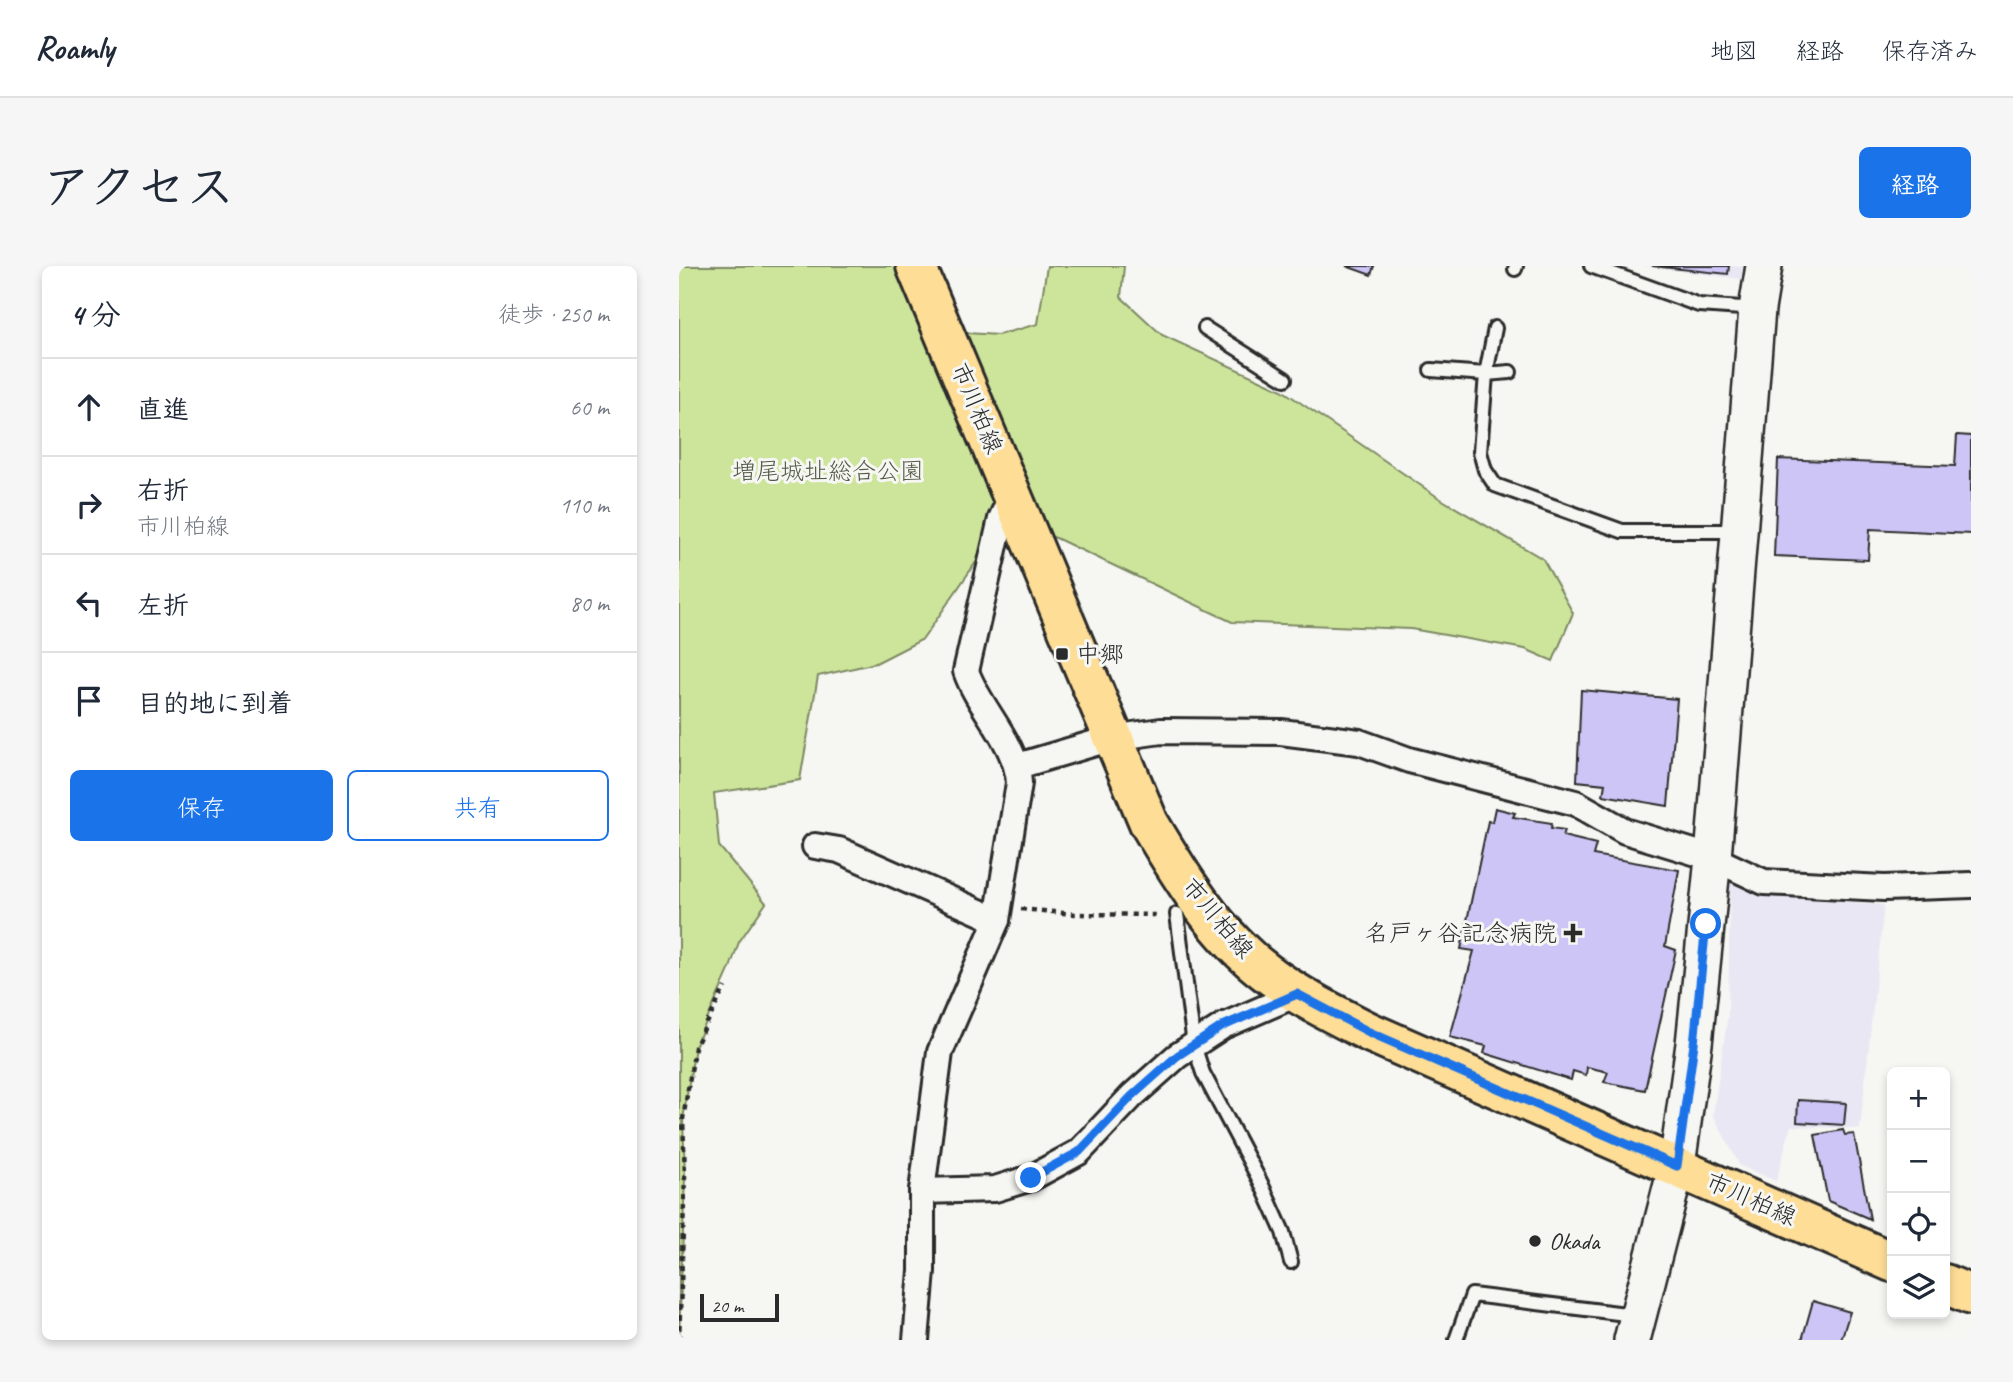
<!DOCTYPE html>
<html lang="ja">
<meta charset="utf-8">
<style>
body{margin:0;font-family:Caveat,"Klee One",sans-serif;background:#f6f6f7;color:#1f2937}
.controls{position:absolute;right:21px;bottom:21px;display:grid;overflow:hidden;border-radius:10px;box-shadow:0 4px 10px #0003}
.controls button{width:63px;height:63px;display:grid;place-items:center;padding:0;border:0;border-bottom:2px solid #e0e1e3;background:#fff;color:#1f2937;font:35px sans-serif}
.scale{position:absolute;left:21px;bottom:18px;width:79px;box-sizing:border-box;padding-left:7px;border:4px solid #2b2b2b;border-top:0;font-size:19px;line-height:24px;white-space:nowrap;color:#2b2b2b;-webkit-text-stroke:5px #f6f6f2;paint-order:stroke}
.stop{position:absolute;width:21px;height:21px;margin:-16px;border:5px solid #1a73e8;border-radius:50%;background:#fff}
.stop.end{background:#1a73e8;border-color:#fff;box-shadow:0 2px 7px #0008}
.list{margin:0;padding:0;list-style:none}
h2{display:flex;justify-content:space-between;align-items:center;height:91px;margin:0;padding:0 28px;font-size:30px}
h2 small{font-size:23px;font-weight:400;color:#747a83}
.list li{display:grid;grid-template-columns:46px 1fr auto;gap:21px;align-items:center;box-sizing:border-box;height:98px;padding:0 28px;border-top:2px solid #e0e1e3}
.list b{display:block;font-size:26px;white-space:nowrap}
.list p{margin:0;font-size:23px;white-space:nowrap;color:#747a83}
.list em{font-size:23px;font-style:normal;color:#747a83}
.actions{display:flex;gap:14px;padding:21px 28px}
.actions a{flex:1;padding:16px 0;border:2px solid #1a73e8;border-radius:10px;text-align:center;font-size:24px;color:#1a73e8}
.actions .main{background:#1a73e8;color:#fff}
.icon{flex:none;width:38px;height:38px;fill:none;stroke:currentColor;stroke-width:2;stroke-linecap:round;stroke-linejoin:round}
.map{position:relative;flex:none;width:1292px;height:1074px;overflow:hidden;border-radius:10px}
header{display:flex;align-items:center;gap:42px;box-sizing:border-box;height:98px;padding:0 35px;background:#fff;border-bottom:2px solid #e0e1e3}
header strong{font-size:33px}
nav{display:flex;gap:38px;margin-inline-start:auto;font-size:24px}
.intro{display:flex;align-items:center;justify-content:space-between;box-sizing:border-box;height:168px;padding:0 42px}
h1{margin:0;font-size:49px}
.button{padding:18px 32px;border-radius:10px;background:#1a73e8;color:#fff;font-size:24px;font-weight:700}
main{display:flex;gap:42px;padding:0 42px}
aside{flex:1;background:#fff;border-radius:10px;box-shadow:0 4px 10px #0003}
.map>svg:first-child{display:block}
.built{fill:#eae7f4}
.green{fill:#cde59b;stroke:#7c8863;stroke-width:2}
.building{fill:#cec5f7;stroke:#2b2b2b;stroke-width:2}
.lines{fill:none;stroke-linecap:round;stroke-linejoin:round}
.lane-casing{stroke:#2b2b2b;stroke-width:18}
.street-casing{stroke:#2b2b2b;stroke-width:30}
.secondary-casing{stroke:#2b2b2b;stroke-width:40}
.primary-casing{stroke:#2b2b2b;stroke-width:44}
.path{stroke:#2b2b2b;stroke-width:4.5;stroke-dasharray:5 5;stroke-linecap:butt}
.lane{stroke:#f6f6f2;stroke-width:12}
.street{stroke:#f6f6f2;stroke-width:24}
.secondary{stroke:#f6f6f2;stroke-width:35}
.primary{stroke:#fedd96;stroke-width:38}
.route{stroke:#1a73e8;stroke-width:9}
.poi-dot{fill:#2b2b2b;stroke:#f6f6f2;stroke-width:2.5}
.labels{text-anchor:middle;stroke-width:6;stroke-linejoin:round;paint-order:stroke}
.street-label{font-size:24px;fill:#2b2b2b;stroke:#f6f6f2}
.park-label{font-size:24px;fill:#545a47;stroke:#f6f6f2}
.poi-label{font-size:24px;fill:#2b2b2b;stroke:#f6f6f2;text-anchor:start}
</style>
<header>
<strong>Roamly</strong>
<nav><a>地図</a><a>経路</a><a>保存済み</a></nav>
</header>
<div class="intro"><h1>アクセス</h1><a class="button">経路</a></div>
<main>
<aside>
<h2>4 分<small>徒歩 · 250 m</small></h2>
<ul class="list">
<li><svg class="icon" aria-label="ahead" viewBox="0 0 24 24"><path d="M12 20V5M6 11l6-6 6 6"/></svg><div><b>直進</b></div><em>60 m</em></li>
<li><svg class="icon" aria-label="right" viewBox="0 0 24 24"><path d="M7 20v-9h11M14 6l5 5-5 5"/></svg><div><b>右折</b><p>市川柏線</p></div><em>110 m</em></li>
<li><svg class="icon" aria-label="left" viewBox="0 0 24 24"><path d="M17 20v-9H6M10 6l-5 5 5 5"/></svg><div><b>左折</b></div><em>80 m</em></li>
<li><svg class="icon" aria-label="arrive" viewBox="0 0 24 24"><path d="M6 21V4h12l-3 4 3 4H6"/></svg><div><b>目的地に到着</b></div></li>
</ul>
<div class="actions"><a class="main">保存</a><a>共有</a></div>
</aside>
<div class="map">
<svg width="1292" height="1074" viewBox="0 0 1292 1074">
<rect width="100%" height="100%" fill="#f6f6f2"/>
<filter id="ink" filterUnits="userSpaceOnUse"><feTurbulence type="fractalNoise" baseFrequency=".0143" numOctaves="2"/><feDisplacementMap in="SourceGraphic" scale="14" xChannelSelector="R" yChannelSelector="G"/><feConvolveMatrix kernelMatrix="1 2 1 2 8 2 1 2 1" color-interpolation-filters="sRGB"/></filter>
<g filter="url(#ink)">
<g class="built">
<path d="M964,0H1064L1062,13Z"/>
<path d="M1051,615L1081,627L1205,639L1181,863L1112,860L1097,915L1061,900L1034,849L1049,748Z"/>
</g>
<path class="green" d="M0,0H232L256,65L319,69L359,58L368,0H445L442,31L483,69L603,124L760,232L864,293L894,347L874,395L846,383L732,363L553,356L377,272L324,257L244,373L197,397L139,410L121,514L35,527L40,580L87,637L60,676L51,702L16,781L4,853L6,910L0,1074Z"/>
<g class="building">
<path d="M667,0H695L692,9Z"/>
<path d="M973,0H1050L1049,8Z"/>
<path d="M1278,169L1292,170V268L1191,263L1189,294L1095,290L1099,193L1276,200Z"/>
<path d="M902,424L998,433L989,540L924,529L926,518L898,515Z"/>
<path d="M816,542L836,547L834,551L873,557L872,562L886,564L884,570L917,578L914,589L1000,604L986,680L997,684L966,824L925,816L929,806L908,801L907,809L894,805L892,814L805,787L807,780L771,771L795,685L782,683L809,555L813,556Z"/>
<path d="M1119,834L1167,837L1165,859L1118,856Z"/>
<path d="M1164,864L1166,869L1175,868L1191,953L1149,935L1136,869Z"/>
<path d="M1134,1035L1171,1046L1162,1074H1123Z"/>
</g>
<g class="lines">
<defs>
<g id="lane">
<path d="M912,0L1020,39L1077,43"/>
<path d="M836,3L837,0"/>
<path d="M526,62L606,113"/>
<path d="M816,62L807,108L801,186L806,204L816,219L943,265H1060"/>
<path d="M752,104L807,108L831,106"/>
<path d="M498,648L515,779L524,807L582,917L604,966L612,996"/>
<path d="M777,1074L793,1029L955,1049"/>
</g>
<g id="street">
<path d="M339,500L433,472L482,465L602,466L680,476L730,494L897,537L946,565L1034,592L1085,616L1205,622L1292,619"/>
<path d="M136,580L160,584L318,654"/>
<path d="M243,925L316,923L352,912L400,886L453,830L498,790L544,760L618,728"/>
<path d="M237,1074L243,1005V925L261,786L318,654L340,517C338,477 300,443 287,405L322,253L334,226"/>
</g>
<path id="secondary" d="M953,1074L998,899L1015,778L1034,592L1078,43L1085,0"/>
<g id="primary">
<path d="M237,0L470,557C502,611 537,669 588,707C620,731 655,748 690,766L1213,996"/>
<path d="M1266,1018L1292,1029"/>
</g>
</defs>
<use href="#lane" class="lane-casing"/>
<use href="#street" class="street-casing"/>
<use href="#secondary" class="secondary-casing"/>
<use href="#primary" class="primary-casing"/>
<g class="path">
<path d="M342,643L396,648L480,649"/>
<path d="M0,1074L6,910L4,853L16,781L46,721"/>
</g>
<use href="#lane" class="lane"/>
<use href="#street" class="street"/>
<use href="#secondary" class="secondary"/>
<use href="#primary" class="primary"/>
</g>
</g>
<g class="lines" filter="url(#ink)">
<path class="route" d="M352,912L400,886L453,830L498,790L544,760L618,728L690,766L998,900L1015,778L1027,658"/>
</g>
<g class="poi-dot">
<rect x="376" y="381" width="14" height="14" rx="3.5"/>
<path d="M890.5 656.5h7v7h7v7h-7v7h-7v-7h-7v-7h7z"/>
<circle cx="856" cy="975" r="7"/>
</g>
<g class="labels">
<g class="street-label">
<text transform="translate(298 142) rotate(67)" y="8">市川柏線</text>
<text transform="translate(539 652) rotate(50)" y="8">市川柏線</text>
<text transform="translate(1072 933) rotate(24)" y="8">市川柏線</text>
</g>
<g class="park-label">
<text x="149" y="213">増尾城址総合公園</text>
</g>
<g class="poi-label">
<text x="397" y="396">中郷</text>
<text x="878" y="675" text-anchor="end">名戸ヶ谷記念病院</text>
<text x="870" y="983">Okada</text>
</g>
</g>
</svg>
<div class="controls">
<button>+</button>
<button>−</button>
<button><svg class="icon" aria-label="locate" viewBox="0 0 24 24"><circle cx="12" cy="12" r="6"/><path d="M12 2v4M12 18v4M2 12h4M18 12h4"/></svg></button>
<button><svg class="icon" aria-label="layers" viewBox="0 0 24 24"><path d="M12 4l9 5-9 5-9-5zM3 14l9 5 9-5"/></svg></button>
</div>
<div class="scale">20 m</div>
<div class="stop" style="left:1027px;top:658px"></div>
<div class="stop end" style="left:352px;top:912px"></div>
</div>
</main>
